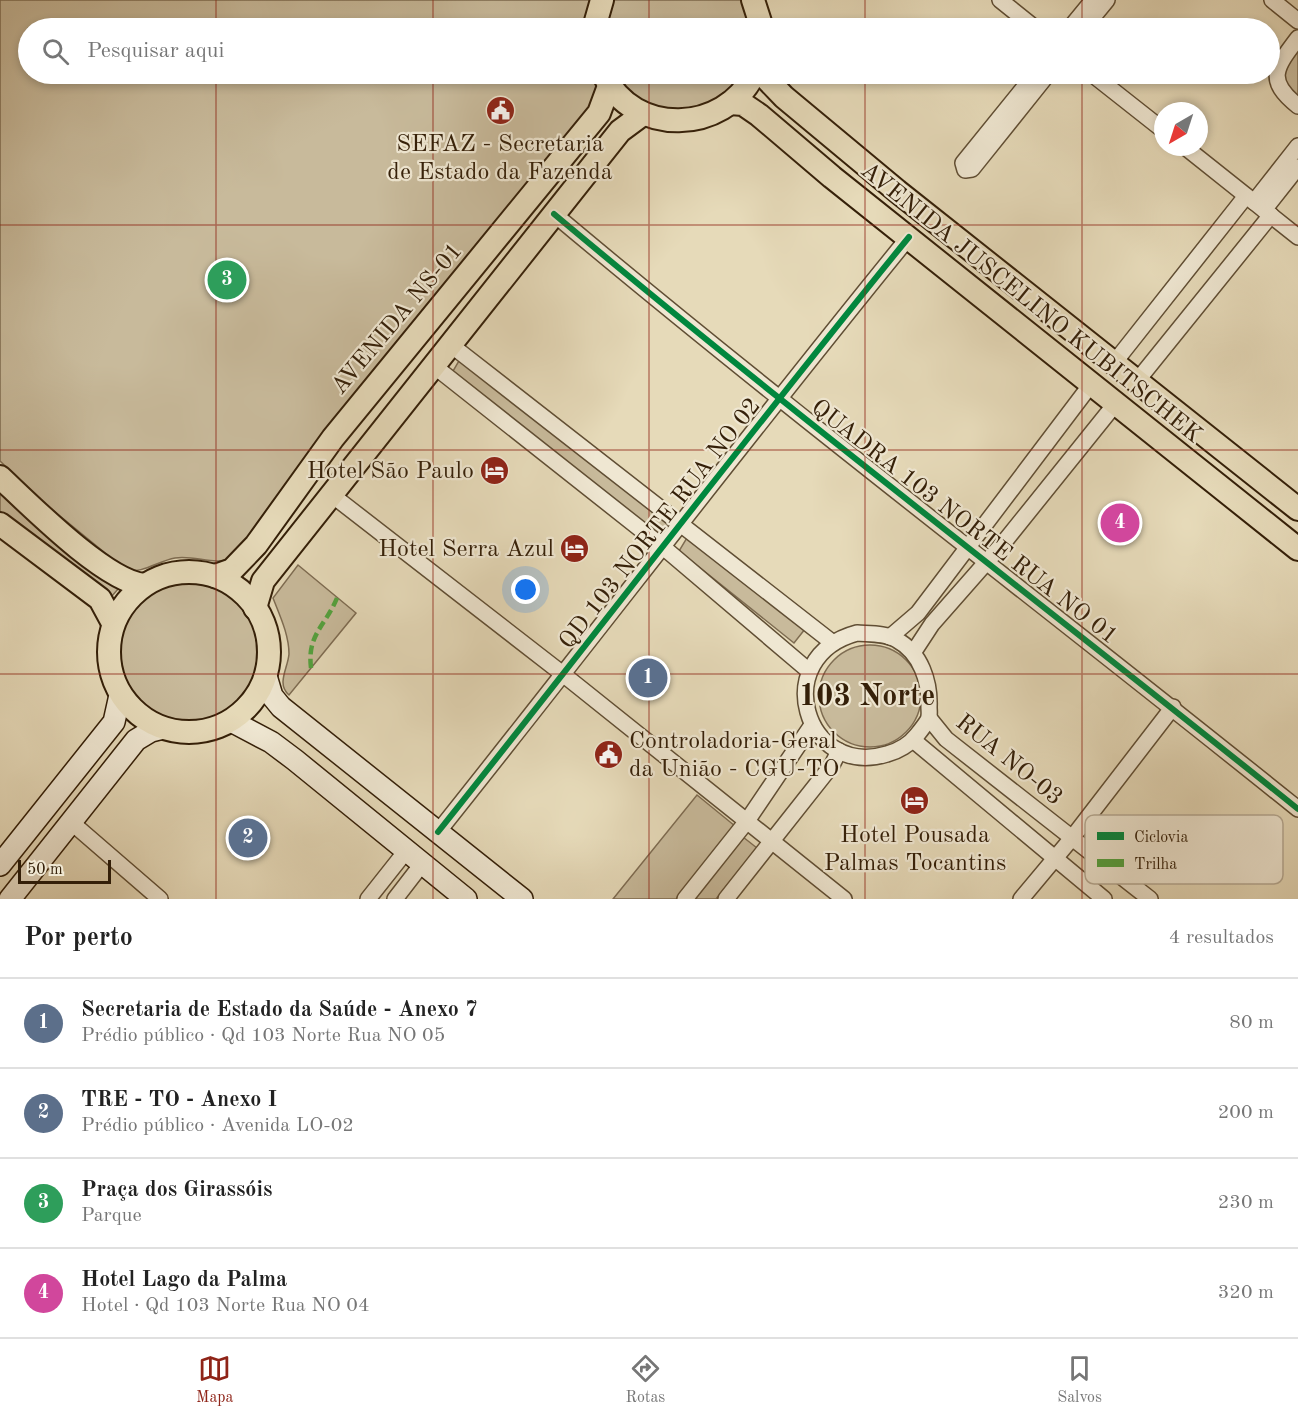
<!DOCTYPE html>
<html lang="pt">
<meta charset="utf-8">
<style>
body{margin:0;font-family:"Old Standard TT",serif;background:#f6f6f6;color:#222}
.compass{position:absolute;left:1154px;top:102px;width:54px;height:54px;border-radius:50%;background:#fff;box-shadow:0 3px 9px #0003;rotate:219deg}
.scale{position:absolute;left:18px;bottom:15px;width:93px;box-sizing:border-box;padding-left:6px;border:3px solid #341f08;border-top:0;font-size:16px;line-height:21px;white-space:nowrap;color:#341f08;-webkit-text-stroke:4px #efe7d2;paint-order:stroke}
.you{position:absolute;left:526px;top:590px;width:21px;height:21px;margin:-15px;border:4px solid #fff;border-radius:50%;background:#1a73e8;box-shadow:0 0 0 9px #1a73e833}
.badge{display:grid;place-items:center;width:39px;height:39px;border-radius:50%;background:#8f2418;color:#fff;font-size:20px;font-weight:700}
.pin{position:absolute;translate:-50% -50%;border:3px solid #fff;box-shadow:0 2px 6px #0006}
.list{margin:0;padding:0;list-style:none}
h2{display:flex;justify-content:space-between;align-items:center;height:78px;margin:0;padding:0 24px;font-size:26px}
h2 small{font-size:20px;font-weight:400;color:#767676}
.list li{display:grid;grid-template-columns:39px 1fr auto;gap:18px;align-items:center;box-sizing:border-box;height:90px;padding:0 24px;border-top:2px solid #e0e0e0}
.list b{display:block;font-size:22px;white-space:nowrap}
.list p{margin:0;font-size:20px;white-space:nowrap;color:#767676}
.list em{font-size:20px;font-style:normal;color:#767676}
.icon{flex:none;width:33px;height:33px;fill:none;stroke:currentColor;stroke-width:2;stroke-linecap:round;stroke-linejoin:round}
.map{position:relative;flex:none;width:1298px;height:899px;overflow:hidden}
.search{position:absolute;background:#fff;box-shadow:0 3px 9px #0003;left:18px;right:18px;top:18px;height:66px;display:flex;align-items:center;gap:15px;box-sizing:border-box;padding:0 21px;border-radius:33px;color:#767676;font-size:22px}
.sheet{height:438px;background:#fff}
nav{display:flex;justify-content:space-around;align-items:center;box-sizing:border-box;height:84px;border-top:2px solid #e0e0e0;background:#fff;font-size:16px;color:#767676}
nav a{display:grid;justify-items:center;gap:3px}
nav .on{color:#8f2418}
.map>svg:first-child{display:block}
.green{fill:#c8ba9b;stroke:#7e6c52;stroke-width:1.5}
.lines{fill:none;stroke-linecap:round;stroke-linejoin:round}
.street-casing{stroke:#604e34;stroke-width:18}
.secondary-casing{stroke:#341f08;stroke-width:24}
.primary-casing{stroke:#341f08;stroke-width:26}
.street{stroke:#efe7d2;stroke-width:15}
.secondary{stroke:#efe7d2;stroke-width:21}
.primary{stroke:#e6dab9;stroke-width:22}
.quiet{stroke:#53a23e;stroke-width:4.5;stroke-dasharray:9 4.5;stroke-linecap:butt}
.cycleway-casing{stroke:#efe7d2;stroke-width:10}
.cycleway{stroke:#00873e;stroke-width:6}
.grid{fill:none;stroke:#8f2418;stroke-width:1.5;stroke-opacity:0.55}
.labels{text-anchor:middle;stroke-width:4.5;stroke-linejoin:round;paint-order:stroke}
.poi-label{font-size:24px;fill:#341f08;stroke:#efe7d2}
.street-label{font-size:24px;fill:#341f08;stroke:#efe7d2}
.district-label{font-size:30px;font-weight:bold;fill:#341f08;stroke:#efe7d2}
.key{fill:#efe7d2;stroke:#b7ab95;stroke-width:1.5}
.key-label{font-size:16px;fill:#341f08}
</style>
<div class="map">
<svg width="1298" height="899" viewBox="0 0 1298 899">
<rect width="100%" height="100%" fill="#e6dab9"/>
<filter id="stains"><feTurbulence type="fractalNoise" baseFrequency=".00333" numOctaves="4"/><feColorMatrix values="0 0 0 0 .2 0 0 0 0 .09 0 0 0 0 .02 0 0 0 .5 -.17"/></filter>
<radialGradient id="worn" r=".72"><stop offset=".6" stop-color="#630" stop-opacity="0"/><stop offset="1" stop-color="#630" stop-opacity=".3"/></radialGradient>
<g class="green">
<path d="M0,0H594L589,28H28V74H600L604,91L231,559C214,565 194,555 175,558C158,561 142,574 126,570L44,503L0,461Z"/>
<path d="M608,0H745L754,28H601Z"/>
<path d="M1298,48V97L1289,90L1283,74Z"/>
<path d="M612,74H742C722,111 673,119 637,100C628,95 619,82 612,74Z"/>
<path d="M460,359L669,523L659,535L453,371Z"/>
<path d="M0,491L44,531L118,589L112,596L0,511Z"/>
<path d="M688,536L805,629L794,643L679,551Z"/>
<path d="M298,565L356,613L289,695C276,684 288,668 289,654C289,635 280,616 273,598Z"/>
<circle cx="189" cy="652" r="73"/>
<circle cx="870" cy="696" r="51"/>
<path d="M697,795L735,826L676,899H613Z"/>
<path d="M743,837L757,848L716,899H694Z"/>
</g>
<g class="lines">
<defs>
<g id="street">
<path d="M1000,0L1035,28"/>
<path d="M1272,0L1298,21"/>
<path d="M1070,28L1093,0"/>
<path d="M1084,28L1107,0"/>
<path d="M1298,38C1276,67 1265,80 1298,106"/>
<path d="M1035,74L963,163L965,170L972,169L1048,74"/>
<path d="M1092,74L1163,130"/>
<path d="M1185,147L1298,237"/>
<path d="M1254,202L1298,146"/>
<path d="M1264,210L1298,167"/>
<path d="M554,214C797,418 1051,610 1298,809"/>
<path d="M451,345L833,643"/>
<path d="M1114,363L1246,196"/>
<path d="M434,366L663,547L809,671"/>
<path d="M1137,381L1271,215"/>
<path d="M332,495L564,675L844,899"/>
<path d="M857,633C870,634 886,633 897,640C921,653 930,682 929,707C929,711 930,716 928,720C925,725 921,730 917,735C910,744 898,751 887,754C805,779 768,657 857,633Z"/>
<path d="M890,637L918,613L1092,383"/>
<path d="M913,653L932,624L1005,541L1116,403"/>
<path d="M929,718L946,739L1150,899"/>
<path d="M913,740L1104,899"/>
<path d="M71,822L160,899"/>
<path d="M438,832C596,634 749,433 909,237"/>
<path d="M368,899L406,851"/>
<path d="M395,899L422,864"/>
<path d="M685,899L747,821L812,725"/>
<path d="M726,899L832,765L839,751"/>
<path d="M1021,899L1072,838L1173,707"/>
</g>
<g id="secondary">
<path d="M266,676L272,696L281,707L522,899"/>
<path d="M231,721L271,742L295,760L466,899"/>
<path d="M0,865L114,722L120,695"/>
<path d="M10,899L136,740L151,731L163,728"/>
</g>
<g id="primary">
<path d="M753,0L762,28"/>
<path d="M594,28L602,0"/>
<path d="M762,74L784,97L897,191L1298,509"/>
<path d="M604,75C634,137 724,134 754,74"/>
<path d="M730,103L743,104L759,115L832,177L1298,549"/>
<path d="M0,477C30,505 105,581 144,585"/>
<path d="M0,524L100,599L113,623"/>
<circle cx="189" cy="652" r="80"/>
<path d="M215,576L232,570L256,545L333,438L599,113L609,86"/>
<path d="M255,608L263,581L620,131L643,114"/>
</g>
</defs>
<use href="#street" class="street-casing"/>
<use href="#secondary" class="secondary-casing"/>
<use href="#primary" class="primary-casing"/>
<use href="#street" class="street"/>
<use href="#secondary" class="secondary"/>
<use href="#primary" class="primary"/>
<path class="quiet" d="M311,668C307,634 325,627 337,598"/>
<defs>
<g id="cycleway">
<path d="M554,214C797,418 1051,610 1298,809"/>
<path d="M438,832C596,634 749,433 909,237"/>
</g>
</defs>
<use href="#cycleway" class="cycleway-casing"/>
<use href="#cycleway" class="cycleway"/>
</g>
<path class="grid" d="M216,0V28M433,0V28M649,0V28M865,0V28M1082,0V28M216,74V899M433,74V899M649,74V899M865,74V899M1082,74V899M0,225H1298M0,450H1298M0,674H1298"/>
<defs>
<symbol id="civic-disc" viewBox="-11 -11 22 22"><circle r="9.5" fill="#8f2418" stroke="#efe7d2"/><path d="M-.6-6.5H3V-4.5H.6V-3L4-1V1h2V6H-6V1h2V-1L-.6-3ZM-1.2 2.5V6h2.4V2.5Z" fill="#fff"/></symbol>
<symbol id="hotel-disc" viewBox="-11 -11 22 22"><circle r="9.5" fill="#8f2418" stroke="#efe7d2"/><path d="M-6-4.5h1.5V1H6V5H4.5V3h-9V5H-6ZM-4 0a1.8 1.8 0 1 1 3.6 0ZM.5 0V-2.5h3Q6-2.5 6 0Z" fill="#fff"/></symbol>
</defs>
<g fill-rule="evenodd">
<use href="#civic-disc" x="484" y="94" width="33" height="33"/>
<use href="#hotel-disc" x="478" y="454" width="33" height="33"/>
<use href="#hotel-disc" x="558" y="532" width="33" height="33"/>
<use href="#civic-disc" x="592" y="738" width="33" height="33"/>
<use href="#hotel-disc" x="898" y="784" width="33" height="33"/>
</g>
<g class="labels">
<g class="poi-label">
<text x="500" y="151">SEFAZ - Secretaria<tspan x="500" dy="28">de Estado da Fazenda</tspan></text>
<text x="474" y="478" text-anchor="end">Hotel São Paulo</text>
<text x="554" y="556" text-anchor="end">Hotel Serra Azul</text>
<text x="629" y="748" text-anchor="start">Controladoria-Geral<tspan x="629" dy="28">da União - CGU-TO</tspan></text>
<text x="915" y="842">Hotel Pousada<tspan x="915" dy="28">Palmas Tocantins</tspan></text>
</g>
<g class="street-label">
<text transform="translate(1032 302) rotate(39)" y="8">AVENIDA JUSCELINO KUBITSCHEK</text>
<text transform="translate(396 318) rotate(-50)" y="8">AVENIDA NS-01</text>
<text transform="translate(965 521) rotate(38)" y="8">QUADRA 103 NORTE RUA NO 01</text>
<text transform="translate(659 523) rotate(-52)" y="8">QD 103 NORTE RUA NO 02</text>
<text transform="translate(1010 759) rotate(39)" y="8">RUA NO-03</text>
</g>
<g class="district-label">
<text x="867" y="705">103 Norte</text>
</g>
</g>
<rect x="1085" y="815" width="198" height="69" rx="9" class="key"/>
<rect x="1097" y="832" width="27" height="8" fill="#00873e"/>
<rect x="1097" y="859" width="27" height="8" fill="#53a23e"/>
<g class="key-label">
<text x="1134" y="842">Ciclovia</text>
<text x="1134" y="869">Trilha</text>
</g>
<rect width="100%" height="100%" filter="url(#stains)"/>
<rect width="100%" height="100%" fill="url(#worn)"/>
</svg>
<svg class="compass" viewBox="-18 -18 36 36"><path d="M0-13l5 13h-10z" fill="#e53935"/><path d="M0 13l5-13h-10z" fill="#767676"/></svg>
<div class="scale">50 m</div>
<div class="you"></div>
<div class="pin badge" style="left:648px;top:678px;background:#5c6f8a">1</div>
<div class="pin badge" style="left:248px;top:838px;background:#5c6f8a">2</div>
<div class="pin badge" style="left:227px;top:280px;background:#2e9e5b">3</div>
<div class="pin badge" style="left:1120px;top:523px;background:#d1479c">4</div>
<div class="search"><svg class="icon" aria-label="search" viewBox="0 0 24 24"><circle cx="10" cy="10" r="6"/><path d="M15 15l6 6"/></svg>Pesquisar aqui</div>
</div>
<section class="sheet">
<h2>Por perto<small>4 resultados</small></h2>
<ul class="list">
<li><span class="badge" style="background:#5c6f8a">1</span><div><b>Secretaria de Estado da Saúde - Anexo 7</b><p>Prédio público · Qd 103 Norte Rua NO 05</p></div><em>80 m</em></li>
<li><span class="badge" style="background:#5c6f8a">2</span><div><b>TRE - TO - Anexo I</b><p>Prédio público · Avenida LO-02</p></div><em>200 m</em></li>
<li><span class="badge" style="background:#2e9e5b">3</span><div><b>Praça dos Girassóis</b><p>Parque</p></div><em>230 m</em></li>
<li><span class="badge" style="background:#d1479c">4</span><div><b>Hotel Lago da Palma</b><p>Hotel · Qd 103 Norte Rua NO 04</p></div><em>320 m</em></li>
</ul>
</section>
<nav>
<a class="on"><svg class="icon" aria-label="map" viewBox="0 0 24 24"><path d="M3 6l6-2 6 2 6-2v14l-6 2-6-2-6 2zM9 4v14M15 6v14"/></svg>Mapa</a>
<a><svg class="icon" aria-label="directions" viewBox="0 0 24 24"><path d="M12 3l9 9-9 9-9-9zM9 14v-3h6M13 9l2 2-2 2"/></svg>Rotas</a>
<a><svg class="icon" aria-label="saved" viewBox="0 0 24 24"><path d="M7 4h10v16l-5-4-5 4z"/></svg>Salvos</a>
</nav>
